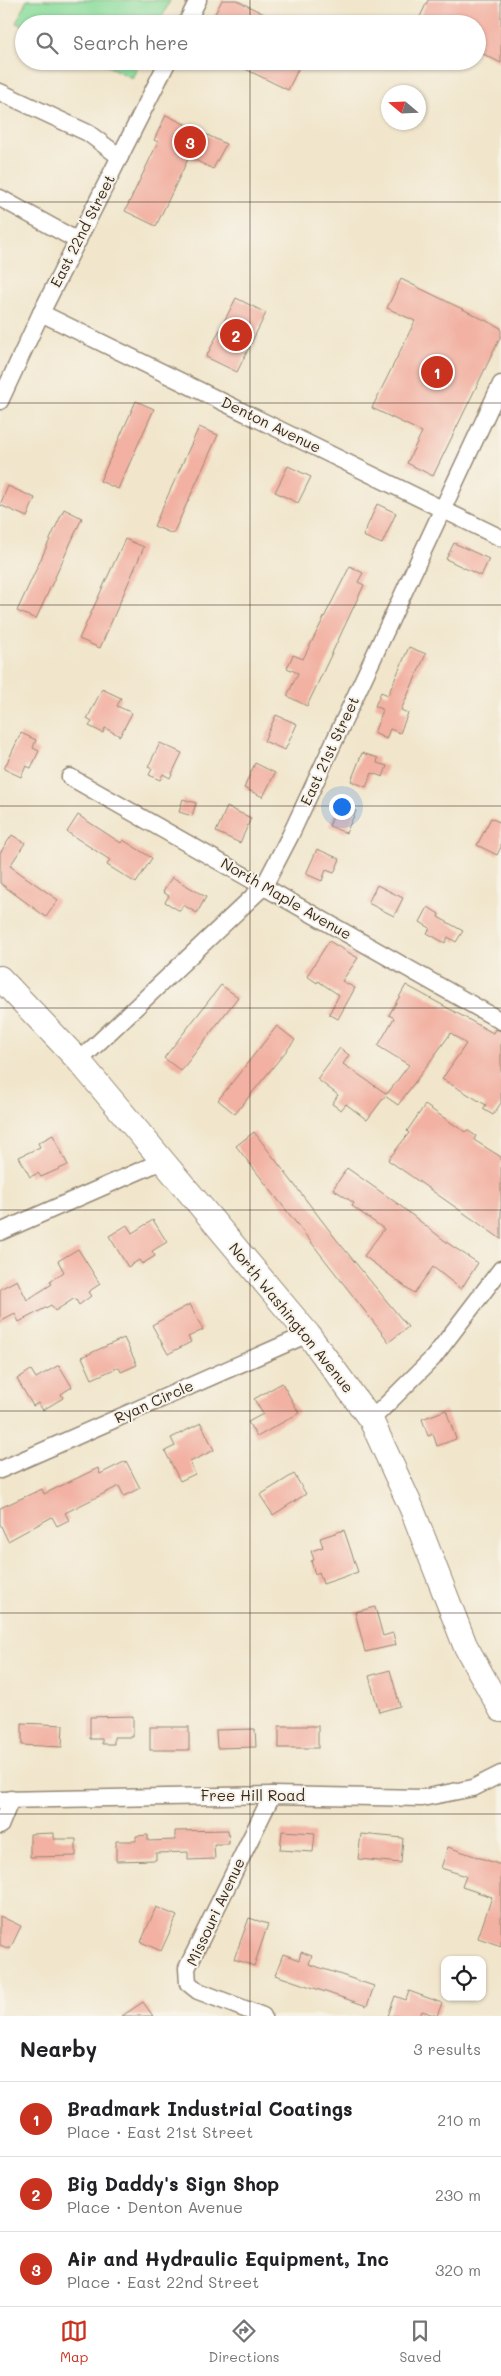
<!DOCTYPE html>
<meta charset="utf-8">
<style>
body{margin:0;font-family:Mali,sans-serif;background:#f6f6f6;color:#202124}
.controls{position:absolute;right:15px;bottom:15px;display:grid;overflow:hidden;border-radius:10px;box-shadow:0 1px 4px #0004}
.controls button{width:45px;height:45px;display:grid;place-items:center;padding:0;border:0;border-bottom:1px solid #e0e0e0;background:#fff;color:#202124;font:25px sans-serif}
.compass{position:absolute;left:381px;top:85px;width:45px;height:45px;border-radius:50%;background:#fff;box-shadow:0 1px 4px #0004;rotate:289deg}
.you{position:absolute;left:341px;top:806px;width:18px;height:18px;margin:-12px;border:4px solid #fff;border-radius:50%;background:#1a73e8;box-shadow:0 0 0 8px #1a73e833}
.badge{display:grid;place-items:center;width:32px;height:32px;border-radius:50%;background:#c8321e;color:#fff;font-size:16px;font-weight:700}
.pin{position:absolute;translate:-50% -50%;border:2px solid #fff;box-shadow:0 1px 5px #0006}
.list{margin:0;padding:0;list-style:none}
h2{display:flex;justify-content:space-between;align-items:center;height:65px;margin:0;padding:0 20px;font-size:21px}
h2 small{font-size:16px;font-weight:400;color:#757577}
.list li{display:grid;grid-template-columns:32px 1fr auto;gap:15px;align-items:center;box-sizing:border-box;height:75px;padding:0 20px;border-top:1px solid #e0e0e0}
.list b{display:block;font-size:19px;white-space:nowrap}
.list p{margin:0;font-size:16px;white-space:nowrap;color:#757577}
.list em{font-size:16px;font-style:normal;color:#757577}
.icon{flex:none;width:28px;height:28px;fill:none;stroke:currentColor;stroke-width:2;stroke-linecap:round;stroke-linejoin:round}
.map{position:relative;flex:none;width:501px;height:2016px;overflow:hidden}
.search{position:absolute;background:#fff;box-shadow:0 1px 4px #0004;left:15px;right:15px;top:15px;height:55px;display:flex;align-items:center;gap:12px;box-sizing:border-box;padding:0 18px;border-radius:28px;color:#757577;font-size:19px}
.sheet{height:290px;background:#fff}
nav{display:flex;justify-content:space-around;align-items:center;box-sizing:border-box;height:70px;border-top:1px solid #e0e0e0;background:#fff;font-size:14px;color:#757577}
nav a{display:grid;justify-items:center;gap:2px}
nav .on{color:#c8321e}
.map>svg:first-child{display:block}
.green{fill:#8cdd9d;stroke:#64845e}
.building{fill:#f2b1a2}
.lines{fill:none;stroke-linecap:round;stroke-linejoin:round}
.street-casing{stroke:#968875;stroke-width:19}
.secondary-casing{stroke:#968875;stroke-width:26}
.street{stroke:#fff;stroke-width:16}
.secondary{stroke:#fff;stroke-width:24}
.grid{fill:none;stroke:#3b2a1e;stroke-width:1;stroke-opacity:0.55}
.labels{text-anchor:middle;stroke-width:4;stroke-linejoin:round;paint-order:stroke}
.street-label{font-size:15px;fill:#3b2a1e;stroke:#f7f3e8}
</style>
<div class="map">
<svg width="501" height="2016" viewBox="0 0 501 2016">
<rect width="100%" height="100%" fill="#f7f3e8"/>
<filter id="ink" filterUnits="userSpaceOnUse"><feTurbulence type="fractalNoise" baseFrequency=".02" numOctaves="2"/><feDisplacementMap in="SourceGraphic" scale="10" xChannelSelector="R" yChannelSelector="G"/><feConvolveMatrix kernelMatrix="1 2 1 2 8 2 1 2 1" color-interpolation-filters="sRGB"/></filter>
<filter id="wash" filterUnits="userSpaceOnUse"><feTurbulence type="fractalNoise" baseFrequency=".0096" numOctaves="4" result="noise"/><feDisplacementMap in="SourceGraphic" scale="20" xChannelSelector="R" yChannelSelector="G"/><feGaussianBlur stdDeviation="1.12" result="paint"/><feColorMatrix in="noise" values="0 0 0 0 0 0 0 0 0 0 0 0 0 0 0 0 0 1.4 0 .05"/><feComposite in="paint" operator="in"/></filter>
<g filter="url(#wash)">
<rect width="100%" height="100%" fill="#f1e6cc"/>
<g class="green">
<path d="M27,0H170L159,24H24V26L16,23Z"/>
<path d="M97,61H141L132,78Z"/>
</g>
<g id="blocks">
<g class="building">
<path d="M222,0H236L284,24H225L213,18Z"/>
<path d="M428,0H501V63L477,51V24H424L418,21Z"/>
<path d="M229,61H302L288,90Z"/>
<path d="M166,115L226,144L213,169L189,157L156,226L125,211L158,142L154,140Z"/>
<path d="M401,279L501,328V336L433,476L407,463L422,432L372,408L415,321L387,308Z"/>
<path d="M236,298L266,313L237,372L206,357Z"/>
<path d="M136,401L154,409L118,489L100,481Z"/>
<path d="M199,427L218,435L173,534L154,526Z"/>
<path d="M288,466L311,477L298,503L275,492Z"/>
<path d="M8,486L35,498L27,517L0,505Z"/>
<path d="M377,504L396,513L382,544L363,536Z"/>
<path d="M64,509L82,518L36,619L17,611Z"/>
<path d="M125,539L144,547L100,648L79,639Z"/>
<path d="M454,543L489,559L481,576L446,559Z"/>
<path d="M350,566L363,573L358,582L364,585L307,706L287,696L298,673L287,668L293,655L303,659Z"/>
<path d="M409,647L426,654L401,710L408,713L400,733L390,729L386,739L374,733L383,710L375,706L381,692L388,695Z"/>
<path d="M102,689L121,698L117,706L132,713L120,736L105,728L103,733L89,726L92,722L87,719Z"/>
<path d="M276,715L297,724L285,750L264,741Z"/>
<path d="M21,733L36,740L33,748L39,751L31,768L26,766L21,777L4,769Z"/>
<path d="M160,743L182,753L170,778L163,774L160,780L149,775L152,769L148,767Z"/>
<path d="M362,753L378,758L377,763L387,766L383,777L372,773L366,787L351,781Z"/>
<path d="M255,763L275,773L263,797L244,788Z"/>
<path d="M183,799L196,803L192,816L179,812Z"/>
<path d="M338,804L356,811L346,833L329,826Z"/>
<path d="M227,807L251,818L240,843L216,832Z"/>
<path d="M78,815L121,843L123,840L152,858L136,883L107,865L110,860L67,832Z"/>
<path d="M491,818L501,823V847L497,855L477,845Z"/>
<path d="M12,835L25,843L10,866L58,900L46,917L0,883V853Z"/>
<path d="M317,849L340,859L334,873L326,870L322,881L306,874Z"/>
<path d="M172,877L206,897L197,913L183,905L180,911L165,902L169,896L163,892Z"/>
<path d="M377,885L403,898L394,916L368,903Z"/>
<path d="M428,907L439,914L438,917L463,931L456,942L448,937L445,943L427,933L430,928L420,922Z"/>
<path d="M329,941L358,958L342,981L355,988L338,1019L329,1014L339,995L318,981L317,983L307,976Z"/>
<path d="M221,985L238,997L181,1071L164,1058Z"/>
<path d="M406,985L493,1033L495,1029L501,1031V1103L493,1115L483,1109L486,1105L442,1079L466,1044L451,1033L398,1105L385,1096L367,1120L346,1104L341,1110L332,1104L338,1095L317,1079L340,1048L349,1055L343,1064L387,1094L409,1065L378,1046L394,1018L389,1015Z"/>
<path d="M277,1026L295,1040L235,1114L218,1100Z"/>
<path d="M425,1105L465,1132L467,1130L476,1136L474,1140L501,1157V1239L388,1160L409,1133L407,1131Z"/>
<path d="M254,1132L336,1239L408,1327L389,1342L236,1146Z"/>
<path d="M53,1135L68,1165L41,1177L38,1173L30,1177L19,1157L40,1147L38,1143Z"/>
<path d="M347,1168L398,1204L449,1244L478,1263L461,1289L433,1267L414,1293L364,1256L384,1229L352,1206L354,1203L333,1189Z"/>
<path d="M153,1220L167,1242L152,1251L155,1256L142,1264L139,1260L128,1267L109,1236L127,1225L132,1233Z"/>
<path d="M78,1249L100,1284L88,1292L91,1296L79,1305L75,1298L55,1311L51,1305L19,1322L15,1314L0,1322V1289L17,1280L27,1300L52,1284L50,1281L64,1272L58,1261Z"/>
<path d="M190,1304L203,1330L188,1337L191,1342L168,1354L152,1325Z"/>
<path d="M124,1338L137,1365L121,1372L119,1367L92,1379L82,1357Z"/>
<path d="M59,1365L72,1387L61,1394L63,1398L43,1410L38,1403L33,1406L17,1379L31,1370L36,1378Z"/>
<path d="M282,1383L299,1413L257,1437L248,1422L263,1414L254,1399Z"/>
<path d="M446,1410L456,1439L437,1446L433,1434L428,1436L422,1419Z"/>
<path d="M201,1423L214,1450L190,1462L195,1474L180,1481L165,1451L175,1446L171,1438Z"/>
<path d="M126,1461L140,1488L124,1496L119,1486L65,1513L69,1520L57,1526L52,1517L8,1541L0,1524V1508L42,1489L44,1494L98,1468L100,1474Z"/>
<path d="M294,1474L306,1494L273,1515L260,1495Z"/>
<path d="M344,1530L358,1572L323,1584L319,1572L315,1574L311,1561L314,1560L311,1551L323,1547L320,1538Z"/>
<path d="M375,1607L383,1636L393,1633L396,1645L365,1652L355,1612Z"/>
<path d="M390,1670L400,1706L379,1712L369,1676Z"/>
<path d="M133,1716V1737H114V1744H102V1739H90V1717Z"/>
<path d="M22,1723L63,1725L62,1747L22,1745Z"/>
<rect x="279" y="1726" width="39" height="22"/>
<rect x="150" y="1727" width="39" height="23"/>
<path d="M255,1729L256,1747L217,1748L216,1730Z"/>
<path d="M228,1830L229,1844H214L215,1859L188,1860V1852L156,1853V1860L116,1861V1841H136V1836L148,1835V1841L175,1840V1831Z"/>
<path d="M282,1831L315,1833L313,1852L280,1850Z"/>
<path d="M54,1833V1839H76V1856L30,1857V1834Z"/>
<path d="M361,1834L403,1838L401,1863L358,1859Z"/>
<path d="M448,1847L501,1865V1946L478,1938L492,1897L462,1887L466,1876L441,1868Z"/>
<path d="M156,1907L177,1916L161,1951L141,1942Z"/>
<path d="M0,1916L21,1926L10,1949L0,1945Z"/>
<path d="M249,1918L268,1924L254,1966L234,1959Z"/>
<path d="M301,1952L312,1956L309,1964L374,1986L367,2006L275,1975L283,1954L299,1960Z"/>
<path d="M409,1991L442,2003L437,2016L422,2011L420,2016H388L395,1996L406,2000Z"/>
<path d="M143,2002L153,2016H122Z"/>
</g>
</g>
</g>
<g filter="url(#ink)">
<use href="#blocks" fill-opacity="0" stroke="#968875" stroke-width="1"/>
<g class="lines">
<defs>
<g id="street">
<path d="M186,24L198,0"/>
<path d="M0,92L88,133L120,157"/>
<path d="M0,198L78,241"/>
<path d="M41,313L501,538"/>
<path d="M0,401L41,313L168,61"/>
<path d="M70,777L501,1021"/>
<path d="M79,1061L264,886L290,836L501,384"/>
<path d="M0,1232L162,1161"/>
<path d="M371,1420L433,1358L501,1269"/>
<path d="M0,1470L308,1334"/>
<path d="M0,1800L272,1795L422,1798L473,1788L501,1774"/>
<path d="M0,1826L11,1799"/>
<path d="M263,2016L198,1991L188,1983L187,1968L272,1795"/>
</g>
<path id="secondary" d="M0,978L79,1061L308,1334L371,1420L412,1509L465,1645L501,1710"/>
</defs>
<use href="#street" class="street-casing"/>
<use href="#secondary" class="secondary-casing"/>
<use href="#street" class="street"/>
<use href="#secondary" class="secondary"/>
</g>
</g>
<path class="grid" d="M250,0V24M250,61V2016M0,202H501M0,403H501M0,605H501M0,806H501M0,1008H501M0,1210H501M0,1411H501M0,1613H501M0,1814H501"/>
<g class="labels">
<g class="street-label">
<text transform="translate(83 231) rotate(-63)" y="5">East 22nd Street</text>
<text transform="translate(271 425) rotate(26)" y="5">Denton Avenue</text>
<text transform="translate(330 751) rotate(-65)" y="5">East 21st Street</text>
<text transform="translate(286 899) rotate(30)" y="5">North Maple Avenue</text>
<text transform="translate(291 1318) rotate(51)" y="5">North Washington Avenue</text>
<text transform="translate(154 1402) rotate(-24)" y="5">Ryan Circle</text>
<text x="253" y="1801">Free Hill Road</text>
<text transform="translate(216 1912) rotate(-65)" y="5">Missouri Avenue</text>
</g>
</g>
</svg>
<div class="controls">
<button><svg class="icon" aria-label="locate" viewBox="0 0 24 24"><circle cx="12" cy="12" r="6"/><path d="M12 2v4M12 18v4M2 12h4M18 12h4"/></svg></button>
</div>
<svg class="compass" viewBox="-18 -18 36 36"><path d="M0-13l5 13h-10z" fill="#e53935"/><path d="M0 13l5-13h-10z" fill="#757577"/></svg>
<div class="you"></div>
<div class="pin badge" style="left:437px;top:372px">1</div>
<div class="pin badge" style="left:236px;top:335px">2</div>
<div class="pin badge" style="left:190px;top:142px">3</div>
<div class="search"><svg class="icon" aria-label="search" viewBox="0 0 24 24"><circle cx="10" cy="10" r="6"/><path d="M15 15l6 6"/></svg>Search here</div>
</div>
<section class="sheet">
<h2>Nearby<small>3 results</small></h2>
<ul class="list">
<li><span class="badge">1</span><div><b>Bradmark Industrial Coatings</b><p>Place · East 21st Street</p></div><em>210 m</em></li>
<li><span class="badge">2</span><div><b>Big Daddy's Sign Shop</b><p>Place · Denton Avenue</p></div><em>230 m</em></li>
<li><span class="badge">3</span><div><b>Air and Hydraulic Equipment, Inc</b><p>Place · East 22nd Street</p></div><em>320 m</em></li>
</ul>
</section>
<nav>
<a class="on"><svg class="icon" aria-label="map" viewBox="0 0 24 24"><path d="M3 6l6-2 6 2 6-2v14l-6 2-6-2-6 2zM9 4v14M15 6v14"/></svg>Map</a>
<a><svg class="icon" aria-label="directions" viewBox="0 0 24 24"><path d="M12 3l9 9-9 9-9-9zM9 14v-3h6M13 9l2 2-2 2"/></svg>Directions</a>
<a><svg class="icon" aria-label="saved" viewBox="0 0 24 24"><path d="M7 4h10v16l-5-4-5 4z"/></svg>Saved</a>
</nav>
